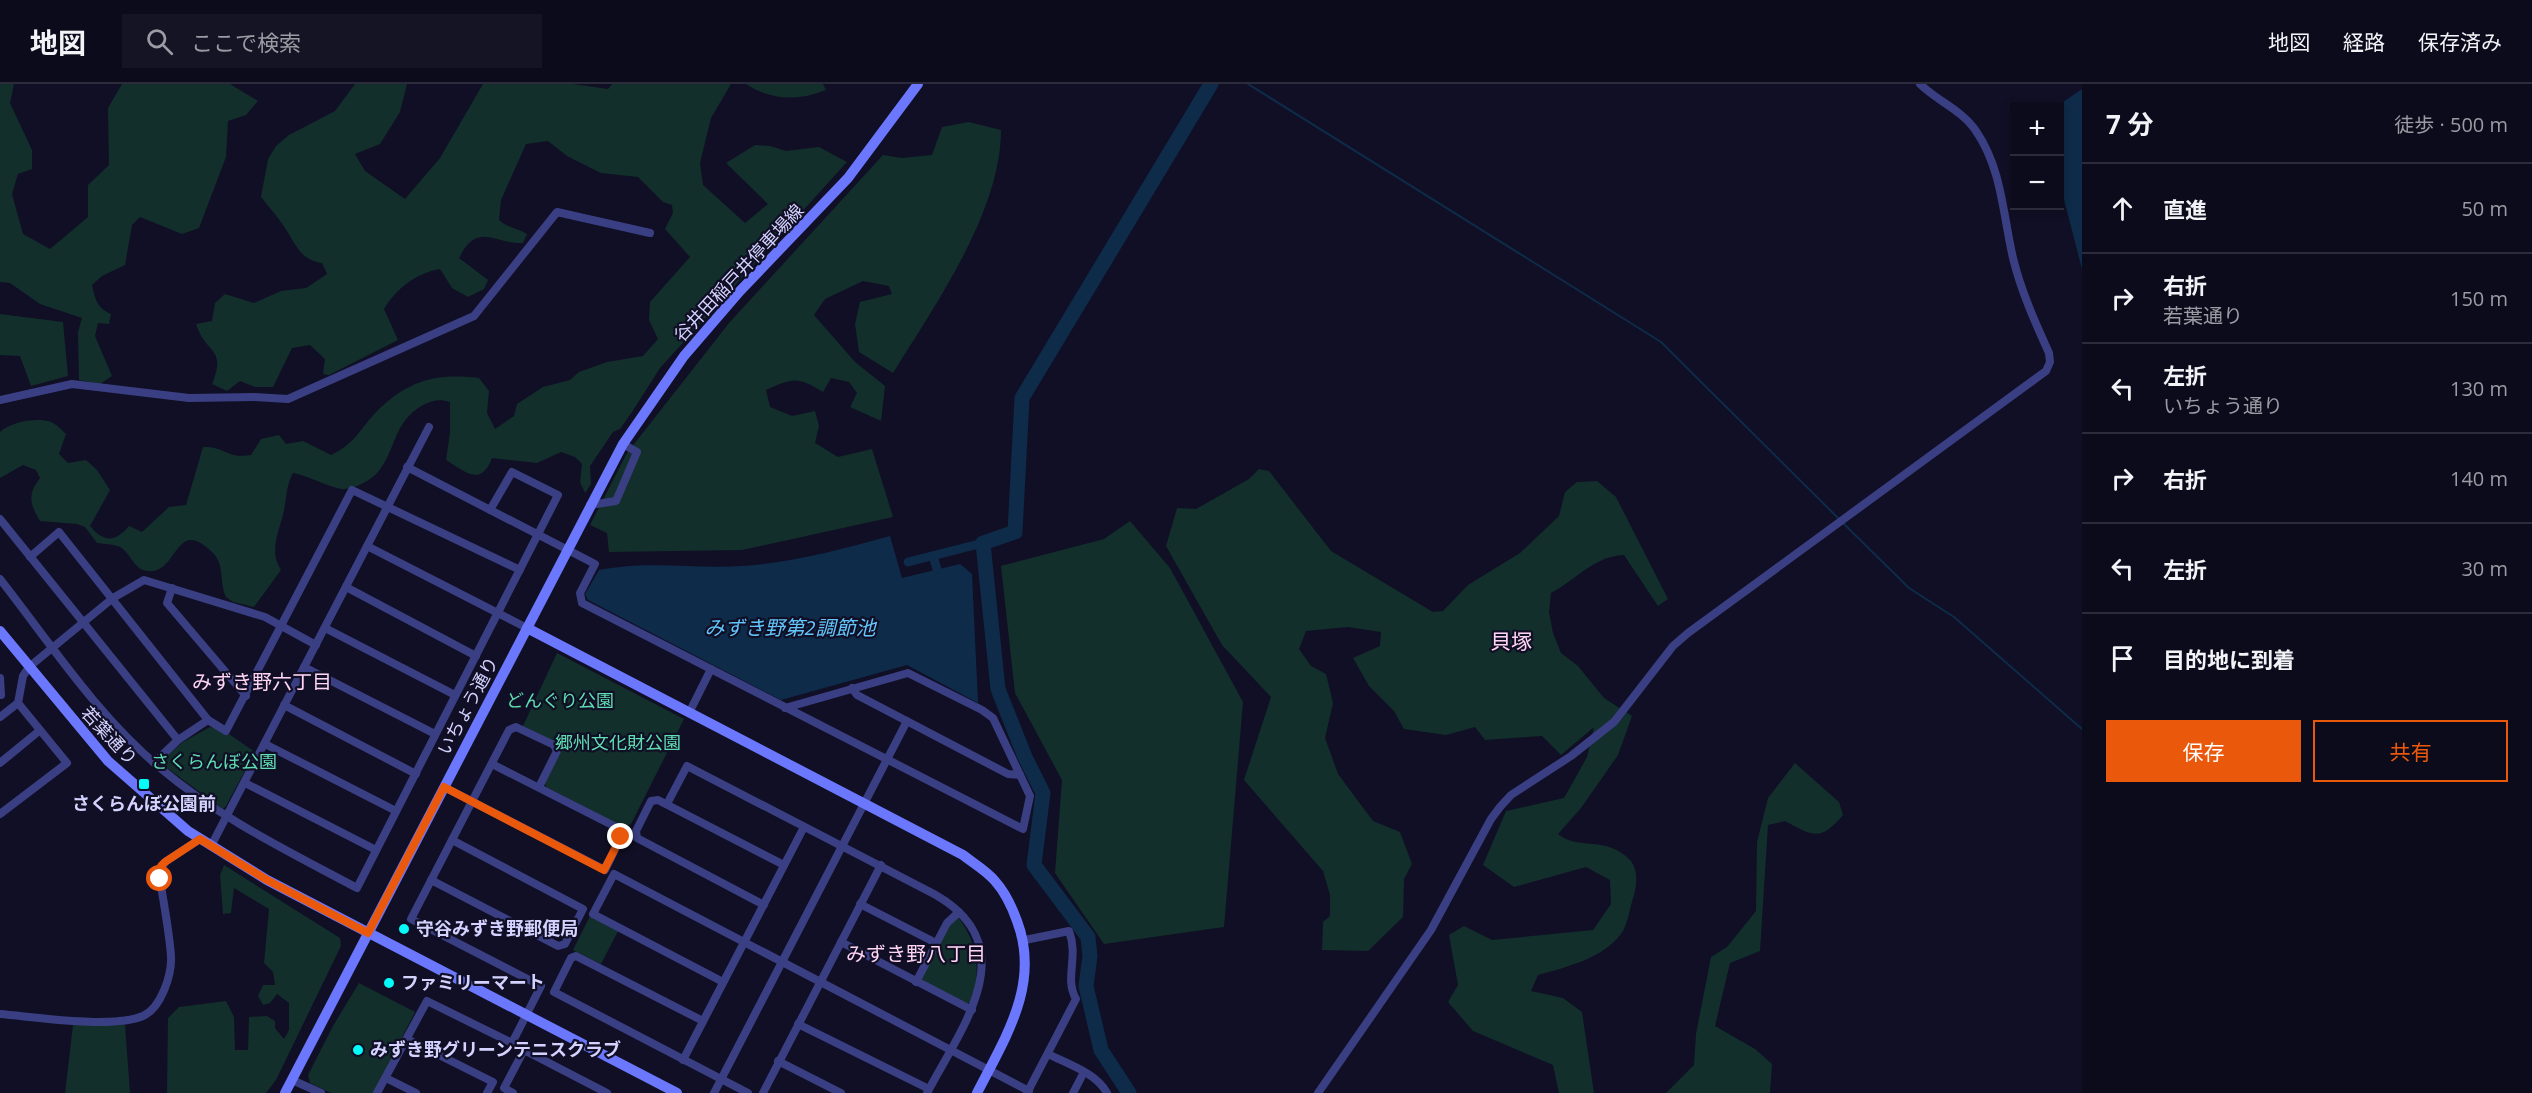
<!DOCTYPE html>
<html lang="ja">
<meta charset="utf-8">
<style>
body{margin:0;font-family:"Open Sans","Noto Sans JP",sans-serif;background:#151425;color:#f1f3f6}
.controls{position:absolute;right:18px;top:18px;display:grid;overflow:hidden;border-radius:0px;box-shadow:0 3px 9px #0003}
.controls button{width:54px;height:54px;display:grid;place-items:center;padding:0;border:0;border-bottom:2px solid #2c2b3b;background:#0c0b1c;color:#f1f3f6;font:30px sans-serif}
.stop{position:absolute;width:18px;height:18px;margin:-14px;border:4px solid #ea580c;border-radius:50%;background:#fff}
.stop.end{background:#ea580c;border-color:#fff;box-shadow:0 2px 6px #0008}
.list{margin:0;padding:0;list-style:none}
h2{display:flex;justify-content:space-between;align-items:center;height:78px;margin:0;padding:0 24px;font-size:26px}
h2 small{font-size:20px;font-weight:400;color:#9a9ba3}
.list li{display:grid;grid-template-columns:39px 1fr auto;gap:18px;align-items:center;box-sizing:border-box;height:90px;padding:0 24px;border-top:2px solid #2c2b3b}
.list b{display:block;font-size:22px;white-space:nowrap}
.list p{margin:0;font-size:20px;white-space:nowrap;color:#9a9ba3}
.list em{font-size:20px;font-style:normal;color:#9a9ba3}
.actions{display:flex;gap:12px;padding:18px 24px}
.actions a{flex:1;padding:14px 0;border:2px solid #ea580c;border-radius:0px;text-align:center;font-size:21px;color:#ea580c}
.actions .main{background:#ea580c;color:#fff}
.icon{flex:none;width:33px;height:33px;fill:none;stroke:currentColor;stroke-width:2;stroke-linecap:round;stroke-linejoin:round}
.map{position:relative;flex:none;width:2082px;height:1009px;overflow:hidden}
header{display:flex;align-items:center;gap:36px;box-sizing:border-box;height:84px;padding:0 30px;background:#0c0b1c;border-bottom:2px solid #2c2b3b}
header strong{font-size:28px}
nav{display:flex;gap:33px;margin-inline-start:auto;font-size:21px}
.search{width:420px;height:54px;background:#151425;display:flex;align-items:center;gap:15px;box-sizing:border-box;padding:0 21px;border-radius:0px;color:#9a9ba3;font-size:22px}
main{display:flex}
aside{flex:1;background:#0c0b1c}
.map>svg:first-child{display:block}
.green{fill:#122f2b}
.water{fill:#0e2b49}
.lines{fill:none;stroke-linecap:round;stroke-linejoin:round}
.stream{stroke:#0e2b49;stroke-width:2}
.canal{stroke:#0e2b49;stroke-width:9}
.river{stroke:#0e2b49;stroke-width:15}
.street{stroke:#3a3f83;stroke-width:8}
.secondary{stroke:#6b77fd;stroke-width:10}
.route{stroke:#ea580c;stroke-width:8}
.poi-dot{fill:#03fbf9;stroke:#100f25;stroke-width:2}
.labels{text-anchor:middle;stroke-width:4.5;stroke-linejoin:round;paint-order:stroke}
.street-label{font-size:18px;fill:#d4d3ff;stroke:#100f25}
.park-label{font-size:18px;fill:#5fdeb1;stroke:#100f25}
.poi-label{font-size:18px;font-weight:bold;fill:#d4d3ff;stroke:#100f25;text-anchor:start}
.water-label{font-size:20px;font-style:italic;fill:#62c6fd;stroke:#100f25}
.neighbourhood-label{font-size:20px;fill:#ffd5f4;stroke:#100f25}
.quarter-label{font-size:21px;fill:#ffd5f4;stroke:#100f25}
</style>
<header>
<strong>地図</strong>
<div class="search"><svg class="icon" aria-label="search" viewBox="0 0 24 24"><circle cx="10" cy="10" r="6"/><path d="M15 15l6 6"/></svg>ここで検索</div>
<nav><a>地図</a><a>経路</a><a>保存済み</a></nav>
</header>
<main>
<div class="map">
<svg width="2082" height="1009" viewBox="0 0 2082 1009">
<rect width="100%" height="100%" fill="#100f25"/>
<g class="green">
<path d="M0,0H14L10,19L32,66V85L18,90L12,110L23,150L50,165L88,133V101L109,81L108,24L122,0H230L258,17L246,31L228,37L226,73L199,144L182,150L140,133L132,141L125,181L102,192L92,201C95,215 97,224 111,230L109,240L98,239L95,252L112,292L100,300L79,296L78,248L82,234L40,220L10,199L0,198Z"/>
<path d="M355,0H407L400,28L380,60L355,70L365,87L405,115L440,74L483,0H573L608,5L612,0H731L711,34L700,79L703,101L745,139L768,120L726,79L755,61L770,62L786,67L819,63L847,78L660,284L632,328L620,345L613,348L590,382L591,400L585,409L580,398L582,380L575,373L561,368L537,379L492,374C481,404 464,387 446,376L450,349V318C440,315 433,316 423,321C392,339 397,365 378,388C370,397 356,404 345,405C334,406 307,391 293,389C286,402 287,412 284,426C280,447 268,466 281,486L254,523L233,518L226,513C219,498 225,481 213,469C174,430 179,491 147,487C134,486 130,468 120,463C113,460 104,460 97,459L85,443L77,440L40,437C30,420 27,411 40,394L36,386L23,381L0,394V348C11,338 36,333 51,338C56,340 62,346 66,350L59,370L68,379L86,376L97,386L110,406L90,442C103,458 115,459 129,442L142,448L169,423L186,421L203,363C225,362 226,375 251,371L261,355L279,351L286,360L303,357L331,371C356,359 359,346 377,327C409,296 436,289 479,294L489,307L487,329L495,345L514,332L517,320L543,303L570,296L579,288L607,278L643,272L658,255L649,236L650,218L690,173L665,145L673,129L672,121L663,118L638,93L601,89L567,72L548,57L526,60L501,116L499,136C508,144 517,144 527,150L523,159C493,160 478,137 459,174L488,196L484,205L468,213L452,204L440,185C416,189 396,205 384,225L398,256L329,291L323,290L325,275L310,261L292,264L273,303H255L240,297L227,307L212,300C227,263 206,271 196,240L212,237L215,219L225,210L254,219L281,207L306,204L327,190L322,179C300,176 296,160 285,144C278,133 269,123 261,113L268,75L276,62L289,51L335,27Z"/>
<path d="M746,0H823L826,6C798,17 772,17 746,0Z"/>
<path d="M969,38L1001,46C1001,128 935,221 893,289L859,268L855,240L860,218L892,210L889,202L863,197L825,215L814,231L855,278L885,302L881,337L850,323L857,309L849,298L831,294L823,308C797,292 793,294 766,306L770,323L792,332L815,327L819,342L815,359L838,373L872,365L893,433L742,466L609,468L607,449L590,441L627,369L729,239L883,71L902,74L932,71L942,43Z"/>
<path d="M0,230L63,238L68,292L31,302L20,272L0,271Z"/>
<path d="M1259,385L1269,387L1331,467L1433,528L1443,527L1468,501L1520,469L1559,432L1565,408L1577,398L1597,397L1616,413L1668,515L1658,522L1624,471C1594,472 1576,496 1551,509L1549,528L1553,549L1561,569L1578,582L1604,614L1632,632L1618,671L1581,724L1558,750C1578,767 1606,751 1630,776C1638,785 1637,799 1634,811C1630,822 1628,841 1621,850C1602,875 1566,883 1538,891L1531,907L1563,914L1582,928L1594,1009H1559L1553,981L1473,947L1448,918L1458,901L1449,851L1464,842L1492,856L1593,846L1611,820L1610,796L1586,783L1514,803L1483,781L1506,727L1564,714L1587,673L1594,643L1561,671L1542,652L1485,656L1475,643L1446,651L1404,645L1394,627L1369,602L1353,574L1380,562L1381,548L1348,543L1306,547L1299,565L1311,582L1326,590L1333,619L1325,654L1338,690L1373,737L1400,748L1412,780L1404,795L1403,833L1368,867L1322,866L1323,838L1330,832V811L1323,787L1244,696L1271,613L1222,561L1166,462L1177,424L1196,425L1249,395Z"/>
<path d="M1130,437L1170,484L1243,618L1224,843L1104,860L1055,789L1062,696L1015,609L1001,482L1104,455Z"/>
<path d="M557,569L684,635L631,740L623,743L546,703L545,699L563,662L523,642Z"/>
<path d="M210,643L226,648L255,668L226,722L223,725L163,681L161,677L183,658Z"/>
<path d="M1795,679L1839,718L1843,731C1820,758 1813,752 1785,737L1768,741L1760,867L1730,879L1715,942L1755,965L1772,980L1770,1009H1666L1694,981L1696,950L1711,873L1727,863L1756,827L1757,758L1768,714Z"/>
<path d="M224,781L340,854L341,862L276,996L266,1009H167L168,934L179,923L226,917L234,933L235,966H248L249,933L267,932L275,937V944L284,955L289,946V919L277,910L270,919L263,921L258,912L263,901H275L273,888L264,879L269,825L234,804L231,829L223,830L220,791Z"/>
<path d="M590,832L618,847L601,880L573,866Z"/>
<path d="M958,833C979,861 980,886 972,919H967L922,897L921,893L950,840Z"/>
<path d="M359,899L415,928L374,1009H331L310,999L308,991L333,942Z"/>
<path d="M74,933L111,935L125,941L130,1009H65Z"/>
</g>
<g class="water">
<path d="M2082,5V185L2060,100V22H2057Z"/>
<path d="M890,452L902,494L960,480L972,490L978,619L907,581L781,616L588,516L585,510L599,486C649,476 692,485 741,482C792,479 842,465 890,452Z"/>
</g>
<g class="lines">
<g class="stream">
<path d="M1248,0L1661,258L1839,435"/>
<path d="M1843,439L1909,504L1954,533L2082,645"/>
</g>
<g class="canal">
<path d="M933,472L937,485"/>
<path d="M908,478L983,459"/>
</g>
<path class="river" d="M1129,1009L1101,966L1086,902L1090,872L1088,853L1034,781L1043,709L1025,673L998,605L983,459L1015,448L1022,314L1211,0"/>
<g class="street">
<path d="M0,316L72,300L189,314L254,313L288,315L474,232L557,128L650,149"/>
<path d="M407,383L595,480L580,509L582,519L1023,745L1030,712L993,634L982,626L908,589L785,624"/>
<path d="M590,421L616,417L637,368L623,360"/>
<path d="M0,435L178,656"/>
<path d="M367,462L527,544"/>
<path d="M30,473L59,448L208,636L226,647L352,406L520,486"/>
<path d="M0,495C50,559 97,631 159,683C219,734 288,767 357,804L558,411L512,388L490,426"/>
<path d="M346,503L476,572"/>
<path d="M172,504L167,519L246,612"/>
<path d="M325,544L455,611"/>
<path d="M304,583L435,650"/>
<path d="M0,594L1,611"/>
<path d="M852,604L857,611L1008,690L1020,691"/>
<path d="M284,621L416,690"/>
<path d="M689,629L711,585"/>
<path d="M0,633L18,619L23,592L29,583L113,514L144,496L265,533L316,561"/>
<path d="M265,660L396,727"/>
<path d="M0,679L39,647"/>
<path d="M154,679L178,656L208,636"/>
<path d="M245,699L376,766"/>
<path d="M444,703L605,786L621,753L618,744L492,680"/>
<path d="M667,720L687,682L934,810C1027,862 961,944 927,1009"/>
<path d="M0,730L67,679L18,619"/>
<path d="M211,762L429,343"/>
<path d="M431,796L558,862L565,860L583,825L452,756"/>
<path d="M860,820L936,859"/>
<path d="M764,821L637,754L636,747L651,717L658,716L784,781"/>
<path d="M1025,856L1069,847C1079,873 1064,894 1076,915L1027,1009"/>
<path d="M841,858L972,926"/>
<path d="M723,898L593,830L614,790L1029,1007"/>
<path d="M916,898L947,839L959,828"/>
<path d="M0,930C36,933 112,945 143,932C161,924 172,891 171,872C169,845 163,816 159,789L165,778L200,755"/>
<path d="M703,937L576,872L571,874L554,908L748,1009"/>
<path d="M798,940L929,1005"/>
<path d="M407,955L493,998L487,1009"/>
<path d="M1048,970C1068,980 1096,989 1107,1009"/>
<path d="M683,976L804,743"/>
<path d="M778,977L841,1009"/>
<path d="M386,994L416,1009"/>
<path d="M292,996L321,1009"/>
<path d="M377,1009L427,917L512,959L541,902L411,835L509,646L516,643L554,661L557,667L539,703"/>
<path d="M513,1009L504,1004L524,966L607,1009"/>
<path d="M714,1009L907,637"/>
<path d="M763,1009L881,781"/>
<path d="M1073,1009L1084,988"/>
<path d="M1318,1009L1431,846L1491,735L1500,723L1511,711L1571,672L1614,638L1673,562L1688,549L2046,287L2050,278L2049,269C2035,238 2021,207 2013,174C2003,131 2002,85 1976,47C1962,26 1937,17 1920,0"/>
</g>
<g class="secondary">
<path d="M527,544L963,771C973,779 987,787 995,797C1005,808 1012,823 1017,837C1041,900 1005,954 977,1009"/>
<path d="M0,547L108,677L188,747L267,796L677,1009"/>
<path d="M285,1009L623,360L684,272L740,207L848,94L918,0"/>
</g>
</g>
<g class="lines">
<path class="route" d="M160,795L161,782L165,778L200,755L267,796L368,849L444,703L604,786L621,753"/>
</g>
<g class="poi-dot">
<rect x="138" y="694" width="12" height="12" rx="3"/>
<circle cx="404" cy="845" r="6"/>
<circle cx="389" cy="899" r="6"/>
<circle cx="358" cy="966" r="6"/>
</g>
<g class="labels">
<g class="street-label">
<text transform="translate(739 189) rotate(-47)" y="6">谷井田稲戸井停車場線</text>
<text transform="translate(468 622) rotate(-62)" y="6">いちょう通り</text>
<text transform="translate(109 652) rotate(47)" y="6">若葉通り</text>
</g>
<g class="park-label">
<text x="560" y="623">どんぐり公園</text>
<text x="618" y="665">郷州文化財公園</text>
<text x="214" y="684">さくらんぼ公園</text>
</g>
<g class="poi-label">
<text x="144" y="726" text-anchor="middle">さくらんぼ公園前</text>
<text x="416" y="851">守谷みずき野郵便局</text>
<text x="401" y="905">ファミリーマート</text>
<text x="370" y="972">みずき野グリーンテニスクラブ</text>
</g>
<g class="water-label">
<text x="790" y="551">みずき野第2調節池</text>
</g>
<g class="neighbourhood-label">
<text x="262" y="605">みずき野六丁目</text>
<text x="916" y="877">みずき野八丁目</text>
</g>
<g class="quarter-label">
<text x="1511" y="565">貝塚</text>
</g>
</g>
</svg>
<div class="controls">
<button>+</button>
<button>−</button>
</div>
<div class="stop" style="left:160px;top:795px"></div>
<div class="stop end" style="left:621px;top:753px"></div>
</div>
<aside>
<h2>7 分<small>徒歩 · 500 m</small></h2>
<ul class="list">
<li><svg class="icon" aria-label="ahead" viewBox="0 0 24 24"><path d="M12 20V5M6 11l6-6 6 6"/></svg><div><b>直進</b></div><em>50 m</em></li>
<li><svg class="icon" aria-label="right" viewBox="0 0 24 24"><path d="M7 20v-9h11M14 6l5 5-5 5"/></svg><div><b>右折</b><p>若葉通り</p></div><em>150 m</em></li>
<li><svg class="icon" aria-label="left" viewBox="0 0 24 24"><path d="M17 20v-9H6M10 6l-5 5 5 5"/></svg><div><b>左折</b><p>いちょう通り</p></div><em>130 m</em></li>
<li><svg class="icon" aria-label="right" viewBox="0 0 24 24"><path d="M7 20v-9h11M14 6l5 5-5 5"/></svg><div><b>右折</b></div><em>140 m</em></li>
<li><svg class="icon" aria-label="left" viewBox="0 0 24 24"><path d="M17 20v-9H6M10 6l-5 5 5 5"/></svg><div><b>左折</b></div><em>30 m</em></li>
<li><svg class="icon" aria-label="arrive" viewBox="0 0 24 24"><path d="M6 21V4h12l-3 4 3 4H6"/></svg><div><b>目的地に到着</b></div></li>
</ul>
<div class="actions"><a class="main">保存</a><a>共有</a></div>
</aside>
</main>
